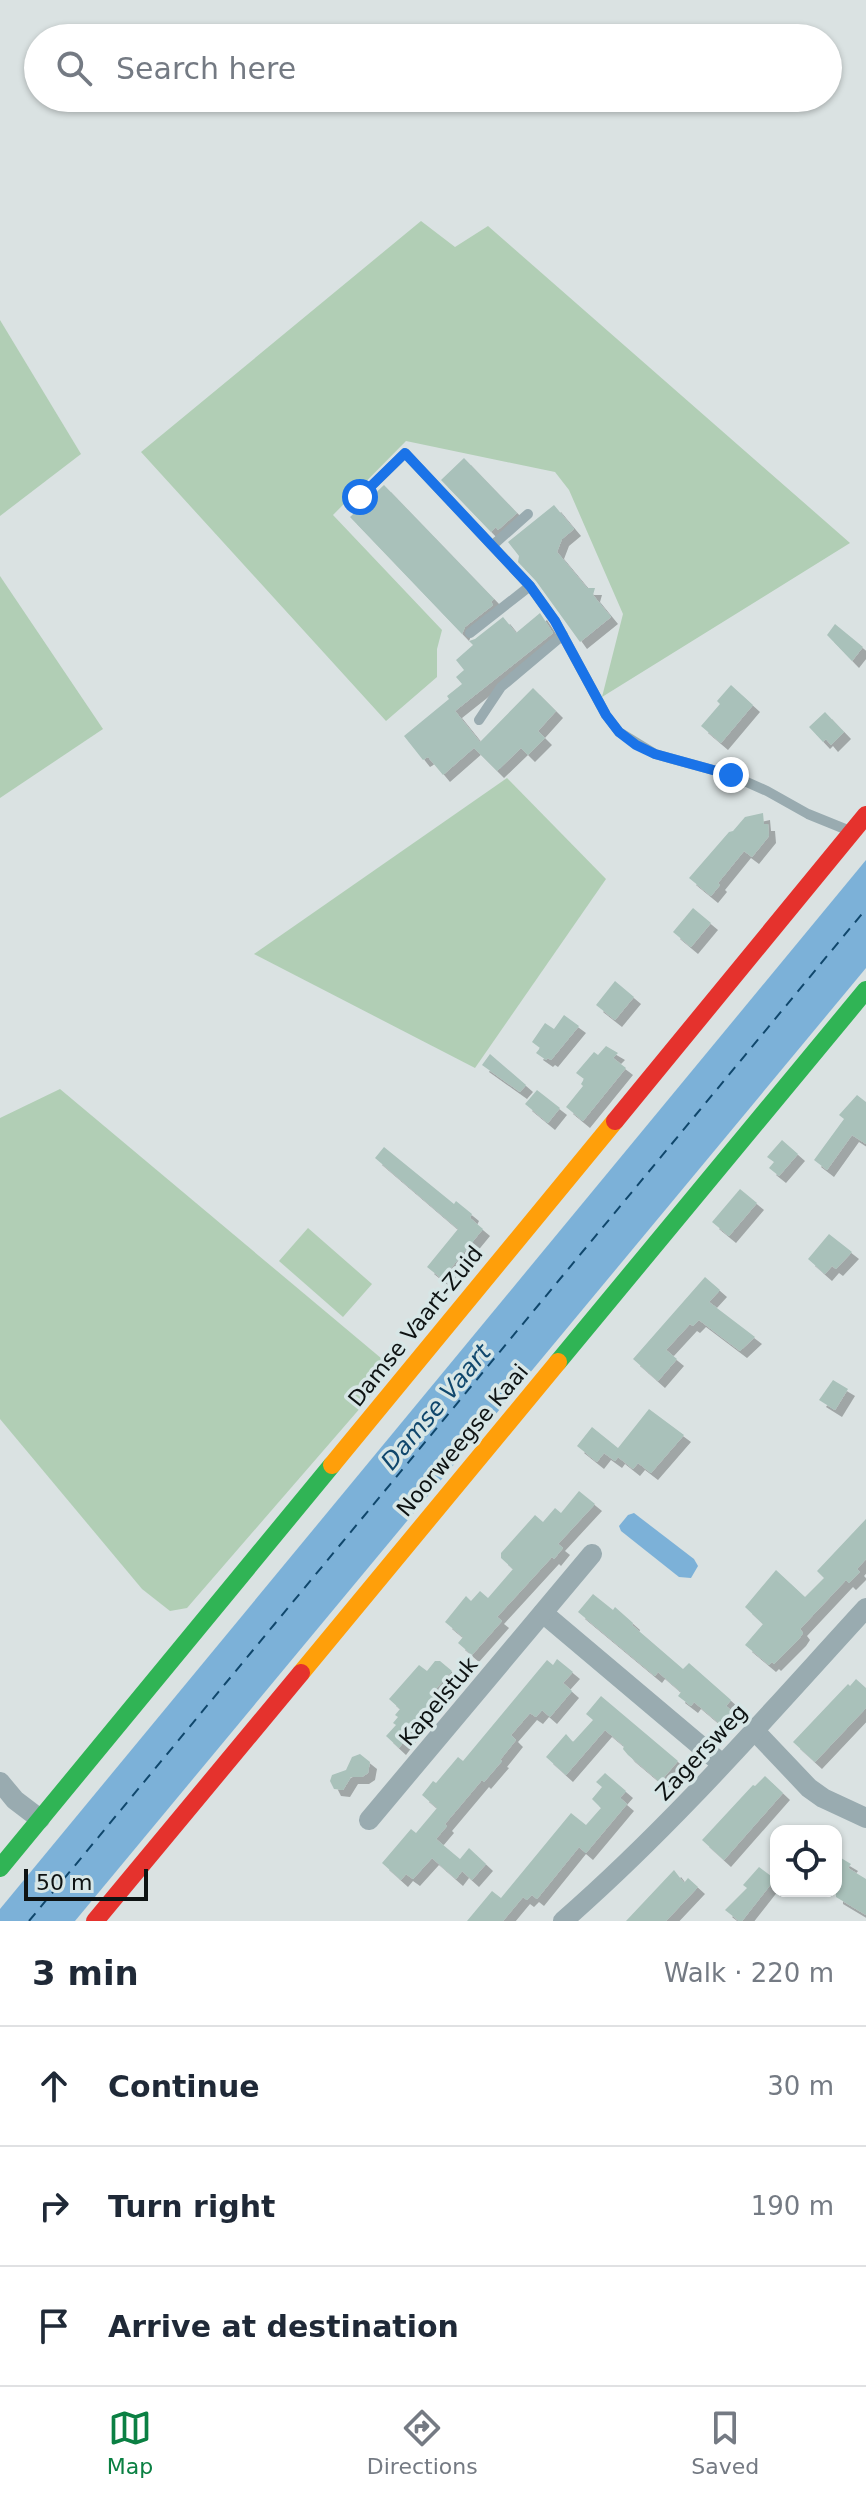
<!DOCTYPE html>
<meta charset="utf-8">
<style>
body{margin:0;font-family:"DejaVu Sans",sans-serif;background:#f2f2f3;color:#1f2937}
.controls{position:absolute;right:24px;bottom:24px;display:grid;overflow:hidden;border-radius:16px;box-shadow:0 2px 6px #0004}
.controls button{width:72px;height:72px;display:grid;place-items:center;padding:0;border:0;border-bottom:2px solid #e0e1e3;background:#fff;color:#1f2937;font:40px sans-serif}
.scale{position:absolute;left:24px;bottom:20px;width:124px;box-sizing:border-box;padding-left:8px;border:4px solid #0e1313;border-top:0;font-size:22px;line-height:28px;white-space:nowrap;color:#0e1313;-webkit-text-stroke:6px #d7e6e6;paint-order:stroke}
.stop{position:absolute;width:24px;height:24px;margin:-18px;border:6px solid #1a73e8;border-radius:50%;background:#fff}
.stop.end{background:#1a73e8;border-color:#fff;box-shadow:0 2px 8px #0008}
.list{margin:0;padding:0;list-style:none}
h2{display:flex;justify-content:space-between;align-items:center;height:104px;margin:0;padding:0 32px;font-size:34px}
h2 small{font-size:26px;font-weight:400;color:#747a83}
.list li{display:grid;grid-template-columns:52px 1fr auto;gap:24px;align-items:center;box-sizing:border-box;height:120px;padding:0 32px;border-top:2px solid #e0e1e3}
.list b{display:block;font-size:30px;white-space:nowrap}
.list em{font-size:26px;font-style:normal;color:#747a83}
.icon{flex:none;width:44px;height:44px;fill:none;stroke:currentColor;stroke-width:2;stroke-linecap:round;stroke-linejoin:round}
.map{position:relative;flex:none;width:866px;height:1921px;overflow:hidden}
.search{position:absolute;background:#fff;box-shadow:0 2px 6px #0004;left:24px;right:24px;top:24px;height:88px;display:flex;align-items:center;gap:20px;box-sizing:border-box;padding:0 28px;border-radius:44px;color:#747a83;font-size:30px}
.sheet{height:464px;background:#fff}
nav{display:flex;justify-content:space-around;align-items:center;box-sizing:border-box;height:112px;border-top:2px solid #e0e1e3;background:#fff;font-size:22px;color:#747a83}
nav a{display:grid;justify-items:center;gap:4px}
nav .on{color:#0b8043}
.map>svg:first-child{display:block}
.green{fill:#b1ceb5}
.water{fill:#7cb1d8}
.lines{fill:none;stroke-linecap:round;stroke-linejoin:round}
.ferry{stroke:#10476c;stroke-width:2;stroke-dasharray:10 8;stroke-linecap:butt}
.building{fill:#a9c1ba;filter:url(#shadow)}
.lane{stroke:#99abb0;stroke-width:10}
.street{stroke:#99abb0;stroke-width:20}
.fast{stroke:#30b455;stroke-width:18}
.slow{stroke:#ff9f0a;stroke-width:18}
.jam{stroke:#e5322d;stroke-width:18}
.route{stroke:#1a73e8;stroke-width:10}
.labels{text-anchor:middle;stroke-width:7;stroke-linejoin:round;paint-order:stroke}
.street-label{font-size:22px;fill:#0e1313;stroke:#d7e6e6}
.water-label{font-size:24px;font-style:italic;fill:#10476c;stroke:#d7e6e6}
</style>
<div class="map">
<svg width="866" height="1921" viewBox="0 0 866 1921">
<defs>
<filter id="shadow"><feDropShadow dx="7" dy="7" stdDeviation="0" flood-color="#0004"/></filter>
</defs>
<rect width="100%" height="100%" fill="#dae2e2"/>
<g class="green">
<path d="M421,221L455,247L488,226L850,543L602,697L623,614L569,490L555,472L406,441L333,515L442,630L437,649V677L386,721L141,452Z"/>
<path d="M0,320L81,454L0,516Z"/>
<path d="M0,576L103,729L0,798Z"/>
<path d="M507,778L606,879L475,1068L254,954Z"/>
<path d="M60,1089L394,1369L187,1608L170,1611L142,1589L0,1419V1118Z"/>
<path d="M308,1228L372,1284L343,1317L279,1261Z"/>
</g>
<g class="water">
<path d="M866,860V968L75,1921H0V1909Z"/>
<path d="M634,1513L694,1559L698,1566L691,1578L679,1577L621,1531L619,1526L628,1515Z"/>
</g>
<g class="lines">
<path class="ferry" d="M29,1921L866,909"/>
</g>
<g class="building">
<path d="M464,458L517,513L498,530L496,527L491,532L441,480Z"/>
<path d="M384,485L494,599L491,602L493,605L465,627L462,634L350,517Z"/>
<path d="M554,505L574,529L562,539L557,552L587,588H595L593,595L611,617L580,642L536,581L518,562L519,556L508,542Z"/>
<path d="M540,613L553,633L455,711L480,742L533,688L556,711L538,731L545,738L528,755L521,748L497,771L474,748L476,746L443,775L428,757L423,760L404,736L449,699L447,696L462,684L456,677L464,670L456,660L473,645L469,641L475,639L503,617L516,633Z"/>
<path d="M835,624L863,647L852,661L827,635Z"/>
<path d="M731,685L753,705L721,743L701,726L720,704L717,701Z"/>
<path d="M825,712L844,732L831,745L826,739L823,742L809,727Z"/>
<path d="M763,813L764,824H768L769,836L752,857L744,851L718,883L720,885L711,896L689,878L729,832L733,831L745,817Z"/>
<path d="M693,908L711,923L691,947L673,932Z"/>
<path d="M615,981L634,997L615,1020L596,1005Z"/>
<path d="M564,1015L579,1026L551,1060L548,1058L546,1060L536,1053L540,1048L532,1042L545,1023L554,1029Z"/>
<path d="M606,1046L618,1053L613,1058L626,1068L583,1121L566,1107L583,1086L581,1084L584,1079L576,1073L594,1052L598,1055Z"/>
<path d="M490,1054L526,1085L520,1092L482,1065Z"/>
<path d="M537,1090L560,1108L548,1123L525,1104Z"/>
<path d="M857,1095L866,1102V1144L852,1135L827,1170L814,1160L844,1119L839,1115Z"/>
<path d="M782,1140L798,1154L779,1176L769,1168L774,1162L767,1157Z"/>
<path d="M384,1147L454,1204L456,1201L472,1214L470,1218L483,1229L442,1279L427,1267L458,1229L375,1158Z"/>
<path d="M740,1189L757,1203L729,1236L712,1222Z"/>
<path d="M829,1234L852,1252L836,1269L832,1266L825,1274L808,1259Z"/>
<path d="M705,1277L720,1290L709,1302L755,1337L740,1351L699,1320L693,1326L690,1324L666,1350L677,1359L658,1381L633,1359Z"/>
<path d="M833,1380L848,1389L835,1410L819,1400Z"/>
<path d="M649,1409L684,1435L651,1473L638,1463L633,1469L618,1457L615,1461L604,1453L597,1462L577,1446L592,1427L618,1448Z"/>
<path d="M579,1491L595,1504L558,1544L563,1548L554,1559L552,1557L497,1617L502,1621L472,1655L458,1643L463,1637L445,1622L466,1596L471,1601L480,1591L488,1598L513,1569L501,1558V1553L535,1515L543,1522L555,1508L561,1513Z"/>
<path d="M866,1519V1559L857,1569L860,1572L849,1583L846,1580L800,1629L803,1633L799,1639L774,1664L772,1662L769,1665L745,1645L763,1624L745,1607L776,1570L805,1597L824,1578L817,1571Z"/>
<path d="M593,1594L613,1610L615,1607L633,1623L632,1625L683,1669L689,1663L731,1700L726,1706L732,1711L720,1724L694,1702L691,1706L678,1696L681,1692L658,1672L655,1676L578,1612Z"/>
<path d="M557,1659L573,1672L563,1683L572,1691L550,1717L542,1710L536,1717L530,1713L511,1735L516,1740L500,1760L502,1761L484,1782L482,1780L445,1824L447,1826L436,1839L460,1859L469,1848L486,1864L472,1880L462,1871L456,1879L432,1858L413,1879L406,1874L401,1880L382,1863L411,1829L416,1833L437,1808L422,1795L433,1781L436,1783L458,1757L463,1761L547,1660L553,1665Z"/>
<path d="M435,1661H440L452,1671L435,1690L440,1694L399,1748L386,1736L396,1725L393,1723L398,1717L395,1715L400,1709L389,1699L419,1665L427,1671Z"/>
<path d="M856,1679L866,1688V1708L815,1762L793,1742L848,1684L850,1686Z"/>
<path d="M601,1696L678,1761L660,1782L628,1755L623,1749L624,1746L605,1730L566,1775L546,1757L566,1734L573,1742L593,1720L586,1714Z"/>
<path d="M360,1754L370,1762L368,1773L362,1777H351L343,1790L334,1789L330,1781L332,1775L346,1770L352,1757Z"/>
<path d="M605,1773L626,1791L620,1798L627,1804L586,1853L579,1847L537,1899L532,1895L527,1900L523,1897L503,1921H467L492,1891L501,1898L571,1813L586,1825L601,1808L592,1799L602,1787L596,1782Z"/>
<path d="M765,1776L783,1793L724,1860L702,1840L753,1785L755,1786Z"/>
<path d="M836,1855L851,1864L848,1868L866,1879V1915L836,1897Z"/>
<path d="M759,1867L775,1879L742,1921H739L725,1910L747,1888L743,1885Z"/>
<path d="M674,1870L684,1883L688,1878L698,1887L666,1921H626Z"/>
</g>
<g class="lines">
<g class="lane">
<path d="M360,497L405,453L530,586L555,621L606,715L619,732L655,754L731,775L767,791L808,814L850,831"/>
<path d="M493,545L528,514"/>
<path d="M470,633L530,586"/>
<path d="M479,720L501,687L563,635"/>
</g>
<g class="street">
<path d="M543,1613L722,1764"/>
<path d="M754,1730L809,1788L823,1798L866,1818"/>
<path d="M0,1782L15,1800L40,1819"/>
<path d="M369,1820L592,1554"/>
<path d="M563,1921C673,1825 768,1715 866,1608"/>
</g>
<g class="fast">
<path d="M558,1362L866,990"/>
<path d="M0,1868L332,1465"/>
</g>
<g class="slow">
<path d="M332,1465L615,1121"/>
<path d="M301,1673L558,1362"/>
</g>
<g class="jam">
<path d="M615,1121L866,815"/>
<path d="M95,1921L301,1673"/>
</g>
</g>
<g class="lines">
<path class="route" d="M360,497L405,453L530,586L555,621L606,715L619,732L636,745L655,754L731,775"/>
</g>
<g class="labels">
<g class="street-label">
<text transform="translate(415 1326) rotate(-51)" y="8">Damse Vaart-Zuid</text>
<text transform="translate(462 1440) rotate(-50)" y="8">Noorweegse Kaai</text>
<text transform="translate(438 1701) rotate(-50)" y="8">Kapelstuk</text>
<text transform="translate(701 1752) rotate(-47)" y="8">Zagersweg</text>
</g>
<g class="water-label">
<text transform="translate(436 1407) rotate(-50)" y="8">Damse Vaart</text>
</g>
</g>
</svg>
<div class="controls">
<button><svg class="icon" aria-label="locate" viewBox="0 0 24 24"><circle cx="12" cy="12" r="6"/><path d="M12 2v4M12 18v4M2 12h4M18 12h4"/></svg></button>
</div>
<div class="scale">50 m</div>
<div class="stop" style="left:360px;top:497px"></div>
<div class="stop end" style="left:731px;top:775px"></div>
<div class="search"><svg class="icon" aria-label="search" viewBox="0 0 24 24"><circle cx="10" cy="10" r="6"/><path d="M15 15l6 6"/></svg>Search here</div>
</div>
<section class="sheet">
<h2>3 min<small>Walk · 220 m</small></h2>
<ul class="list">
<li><svg class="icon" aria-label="ahead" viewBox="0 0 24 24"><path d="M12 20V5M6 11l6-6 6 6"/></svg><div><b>Continue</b></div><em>30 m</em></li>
<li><svg class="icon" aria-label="right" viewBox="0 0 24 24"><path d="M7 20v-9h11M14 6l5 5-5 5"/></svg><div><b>Turn right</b></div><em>190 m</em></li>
<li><svg class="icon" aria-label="arrive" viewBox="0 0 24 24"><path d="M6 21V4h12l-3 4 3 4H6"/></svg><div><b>Arrive at destination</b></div></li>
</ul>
</section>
<nav>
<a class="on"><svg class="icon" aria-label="map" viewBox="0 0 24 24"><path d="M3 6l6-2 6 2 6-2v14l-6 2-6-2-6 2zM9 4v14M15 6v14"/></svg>Map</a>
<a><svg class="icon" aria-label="directions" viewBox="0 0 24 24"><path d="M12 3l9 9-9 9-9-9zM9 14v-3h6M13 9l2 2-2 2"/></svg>Directions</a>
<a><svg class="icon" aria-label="saved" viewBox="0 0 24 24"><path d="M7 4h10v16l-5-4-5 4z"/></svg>Saved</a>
</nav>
